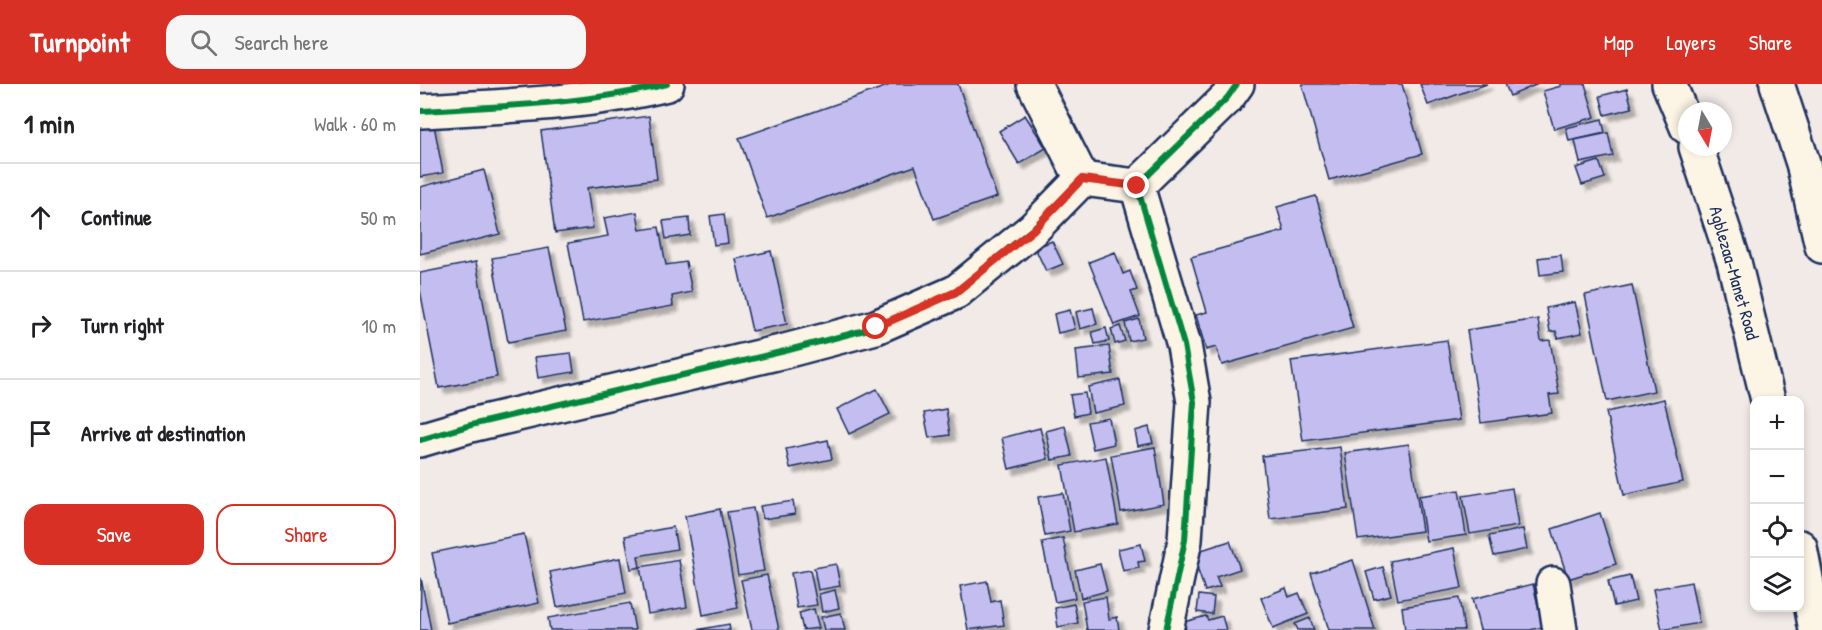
<!DOCTYPE html>
<meta charset="utf-8">
<style>
body{margin:0;font-family:"Patrick Hand",sans-serif;background:#f6f6f6;color:#202124}
.controls{position:absolute;right:18px;bottom:18px;display:grid;overflow:hidden;border-radius:12px;box-shadow:0 3px 9px #0003}
.controls button{width:54px;height:54px;display:grid;place-items:center;padding:0;border:0;border-bottom:2px solid #e0e0e0;background:#fff;color:#202124;font:30px sans-serif}
.compass{position:absolute;left:1258px;top:18px;width:54px;height:54px;border-radius:50%;background:#fff;box-shadow:0 3px 9px #0003;rotate:170deg}
.stop{position:absolute;width:18px;height:18px;margin:-14px;border:4px solid #d93025;border-radius:50%;background:#fff}
.stop.end{background:#d93025;border-color:#fff;box-shadow:0 2px 6px #0008}
.list{margin:0;padding:0;list-style:none}
h2{display:flex;justify-content:space-between;align-items:center;height:78px;margin:0;padding:0 24px;font-size:26px}
h2 small{font-size:20px;font-weight:400;color:#757577}
.list li{display:grid;grid-template-columns:39px 1fr auto;gap:18px;align-items:center;box-sizing:border-box;height:108px;padding:0 24px;border-top:2px solid #e0e0e0}
.list b{display:block;font-size:22px;white-space:nowrap}
.list em{font-size:20px;font-style:normal;color:#757577}
.actions{display:flex;gap:12px;padding:18px 24px}
.actions a{flex:1;padding:14px 0;border:2px solid #d93025;border-radius:18px;text-align:center;font-size:21px;color:#d93025}
.actions .main{background:#d93025;color:#fff}
.icon{flex:none;width:33px;height:33px;fill:none;stroke:currentColor;stroke-width:2;stroke-linecap:round;stroke-linejoin:round}
.map{position:relative;flex:none;width:1402px;height:546px;overflow:hidden}
header{display:flex;align-items:center;gap:36px;box-sizing:border-box;height:84px;padding:0 30px;background:#d93025;color:#fff}
header strong{font-size:28px}
nav{display:flex;gap:33px;margin-inline-start:auto;font-size:21px}
.search{width:420px;height:54px;background:#f6f6f6;display:flex;align-items:center;gap:15px;box-sizing:border-box;padding:0 21px;border-radius:18px;color:#757577;font-size:22px}
main{display:flex}
aside{flex:1;background:#fff}
.map>svg:first-child{display:block}
.building{fill:#c4bef0;stroke:#1b2f5e;stroke-width:1.5;filter:url(#shadow)}
.lines{fill:none;stroke-linecap:round;stroke-linejoin:round}
.minor-casing{stroke:#1b2f5e;stroke-width:38}
.major-casing{stroke:#1b2f5e;stroke-width:38}
.minor{stroke:#fcf5e5;stroke-width:33}
.major{stroke:#fcf5e5;stroke-width:33}
.cycleway-casing{stroke:#fcf5e5;stroke-width:10}
.cycleway{stroke:#00873e;stroke-width:6}
.route{stroke:#d93025;stroke-width:8}
.labels{text-anchor:middle;stroke-width:6;stroke-linejoin:round;paint-order:stroke}
.street-label{font-size:18px;fill:#1b2f5e;stroke:#fcf5e5}
</style>
<header>
<strong>Turnpoint</strong>
<div class="search"><svg class="icon" aria-label="search" viewBox="0 0 24 24"><circle cx="10" cy="10" r="6"/><path d="M15 15l6 6"/></svg>Search here</div>
<nav><a>Map</a><a>Layers</a><a>Share</a></nav>
</header>
<main>
<aside>
<h2>1 min<small>Walk · 60 m</small></h2>
<ul class="list">
<li><svg class="icon" aria-label="ahead" viewBox="0 0 24 24"><path d="M12 20V5M6 11l6-6 6 6"/></svg><div><b>Continue</b></div><em>50 m</em></li>
<li><svg class="icon" aria-label="right" viewBox="0 0 24 24"><path d="M7 20v-9h11M14 6l5 5-5 5"/></svg><div><b>Turn right</b></div><em>10 m</em></li>
<li><svg class="icon" aria-label="arrive" viewBox="0 0 24 24"><path d="M6 21V4h12l-3 4 3 4H6"/></svg><div><b>Arrive at destination</b></div></li>
</ul>
<div class="actions"><a class="main">Save</a><a>Share</a></div>
</aside>
<div class="map">
<svg width="1402" height="546" viewBox="0 0 1402 546">
<defs>
<filter id="shadow"><feDropShadow dx="5.5" dy="5.5" stdDeviation="1.5" flood-color="#0004"/></filter>
</defs>
<rect width="100%" height="100%" fill="#f1eae7"/>
<filter id="ink" filterUnits="userSpaceOnUse"><feTurbulence type="fractalNoise" baseFrequency=".0167" numOctaves="2"/><feDisplacementMap in="SourceGraphic" scale="12" xChannelSelector="R" yChannelSelector="G"/><feConvolveMatrix kernelMatrix="1 2 1 2 8 2 1 2 1" color-interpolation-filters="sRGB"/></filter>
<g filter="url(#ink)">
<g class="building">
<path d="M473,0H538L577,113L514,135L495,82L347,134L319,54Z"/>
<path d="M882,0H982L1002,70L909,96Z"/>
<path d="M1000,0H1067L1008,21Z"/>
<path d="M1085,0H1118L1090,12Z"/>
<path d="M1140,0H1165L1175,33L1134,45L1123,7L1141,2Z"/>
<path d="M1207,5L1212,24L1185,31L1180,12Z"/>
<path d="M12,30L23,89L0,93V32Z"/>
<path d="M605,31L626,64L599,80L579,47Z"/>
<path d="M229,32L237,95L167,104L173,144L135,149L121,47Z"/>
<path d="M1182,35L1185,49L1149,57L1146,44Z"/>
<path d="M1188,49L1193,72L1160,79L1155,56Z"/>
<path d="M1179,77L1185,94L1162,101L1156,84Z"/>
<path d="M64,86L80,150L0,170V103Z"/>
<path d="M896,112L933,244L802,281L796,263L786,266L776,231L787,228L771,173L864,147L857,123Z"/>
<path d="M217,128L220,146L239,143L246,181L266,178L272,208L252,212L253,222L163,238L148,159L188,152L184,134Z"/>
<path d="M304,130L308,159L294,161L290,132Z"/>
<path d="M269,134L270,151L246,155L243,137Z"/>
<path d="M632,157L643,180L626,187L615,164Z"/>
<path d="M129,164L146,247L88,258L72,174Z"/>
<path d="M351,167L367,240L332,247L316,175Z"/>
<path d="M695,168L703,190L710,187L717,206L711,208L720,232L694,241L669,178Z"/>
<path d="M1141,171L1143,188L1120,191L1118,174Z"/>
<path d="M56,178L77,293L19,304L0,206V189Z"/>
<path d="M1212,201L1234,307L1187,317L1165,211Z"/>
<path d="M1155,218L1162,249L1138,254L1136,247L1130,248L1126,224Z"/>
<path d="M673,224L677,240L660,245L656,228Z"/>
<path d="M650,226L655,245L638,249L634,230Z"/>
<path d="M719,235L723,254L709,257L705,239Z"/>
<path d="M1118,235L1121,257L1130,256L1139,310L1129,311L1132,329L1061,339L1047,246Z"/>
<path d="M700,242L705,257L695,260L691,245Z"/>
<path d="M686,244L689,257L675,260L672,248Z"/>
<path d="M1027,256L1039,336L883,357L871,277Z"/>
<path d="M689,262L693,290L659,294L656,266Z"/>
<path d="M151,269L154,288L118,294L115,273Z"/>
<path d="M700,296L705,322L673,329L668,303Z"/>
<path d="M457,305L470,330L429,350L417,325Z"/>
<path d="M665,309L668,329L654,332L650,311Z"/>
<path d="M1244,315L1263,398L1204,411L1186,328Z"/>
<path d="M526,325L530,351L509,354L504,329Z"/>
<path d="M689,334L694,360L673,365L667,338Z"/>
<path d="M645,342L652,372L632,376L626,347Z"/>
<path d="M729,343L733,359L718,362L715,347Z"/>
<path d="M620,344L628,375L589,385L582,354Z"/>
<path d="M408,356L412,375L370,384L366,365Z"/>
<path d="M989,360L1002,447L938,456L925,369Z"/>
<path d="M735,363L744,420L701,428L691,371Z"/>
<path d="M920,363L928,425L850,435L842,372Z"/>
<path d="M686,373L698,440L654,448L642,381Z"/>
<path d="M1092,404L1098,442L1050,450L1043,412Z"/>
<path d="M1039,406L1046,451L1006,457L999,412Z"/>
<path d="M643,409L650,447L625,452L618,413Z"/>
<path d="M373,417L375,430L343,435L340,422Z"/>
<path d="M333,424L344,487L318,491L307,428Z"/>
<path d="M300,425L318,524L283,531L265,432Z"/>
<path d="M1180,429L1196,480L1148,495L1132,445Z"/>
<path d="M253,443L257,465L218,472L220,483L211,485L205,452Z"/>
<path d="M1103,445L1107,465L1074,472L1069,452Z"/>
<path d="M104,450L119,519L27,539L12,469Z"/>
<path d="M643,454L655,514L635,518L622,458Z"/>
<path d="M810,457L820,485L796,493L800,503L785,507L772,469Z"/>
<path d="M721,460L725,477L718,478L719,484L703,487L698,465Z"/>
<path d="M1034,464L1042,504L978,516L970,477Z"/>
<path d="M200,474L206,509L137,523L130,488Z"/>
<path d="M259,476L267,523L228,530L220,483Z"/>
<path d="M933,476L955,546H909L891,489Z"/>
<path d="M416,480L420,502L398,506L394,484Z"/>
<path d="M680,480L687,507L661,514L655,486Z"/>
<path d="M963,483L971,511L954,515L946,488Z"/>
<path d="M390,486L397,521L377,524L371,489Z"/>
<path d="M347,491L359,546H332L321,496Z"/>
<path d="M1210,492L1216,517L1194,522L1188,497Z"/>
<path d="M1,494L11,546H0Z"/>
<path d="M567,497L571,518L580,516L584,541L548,546L540,502Z"/>
<path d="M1271,498L1279,539L1242,546L1233,505Z"/>
<path d="M1113,500L1123,543L1110,546H1060L1052,515Z"/>
<path d="M866,504L869,513L879,509L888,530L853,544L841,514Z"/>
<path d="M415,506L419,524L402,528L399,510Z"/>
<path d="M779,511L794,513L792,530L777,528Z"/>
<path d="M686,513L689,535L697,533L699,546H667L662,517Z"/>
<path d="M1039,514L1044,546H985L982,523Z"/>
<path d="M210,519L215,546H130L128,534Z"/>
<path d="M654,520L658,539L638,543L635,524Z"/>
<path d="M394,525L399,544L383,546L379,529Z"/>
<path d="M421,529L425,546H404L401,533Z"/>
<path d="M786,532L788,536L802,532L806,546H766L764,538Z"/>
<path d="M890,534L894,546H878L875,540Z"/>
<path d="M309,540L310,546H276Z"/>
</g>
<g class="lines">
<defs>
<g id="minor">
<path d="M614,0L662,95"/>
<path d="M0,27C82,22 167,20 247,0"/>
<path d="M0,356L51,341L365,267L456,243L536,208L613,145L662,95L717,102"/>
<path d="M1133,500L1140,546"/>
<path d="M746,546L765,456L774,318L764,261L717,102L807,14L817,0"/>
</g>
<g id="major">
<path d="M1249,0L1267,43"/>
<path d="M1357,0L1383,79L1402,162"/>
<path d="M1276,63L1314,178L1348,316"/>
<path d="M1380,463L1396,546"/>
</g>
</defs>
<use href="#minor" class="minor-casing"/>
<use href="#major" class="major-casing"/>
<use href="#minor" class="minor"/>
<use href="#major" class="major"/>
<defs>
<g id="cycleway">
<path d="M0,27C82,22 167,20 247,0"/>
<path d="M0,356L51,341L365,267L456,243L536,208L613,145L662,95L717,102"/>
<path d="M746,546L765,456L774,318L764,261L717,102L807,14L817,0"/>
</g>
</defs>
<use href="#cycleway" class="cycleway-casing"/>
<use href="#cycleway" class="cycleway"/>
</g>
</g>
<g class="lines" filter="url(#ink)">
<path class="route" d="M456,243L536,208L613,146L662,95L717,102"/>
</g>
<g class="labels">
<g class="street-label">
<text transform="translate(1314 189) rotate(74)" y="6">Agblezaa-Manet Road</text>
</g>
</g>
</svg>
<div class="controls">
<button>+</button>
<button>−</button>
<button><svg class="icon" aria-label="locate" viewBox="0 0 24 24"><circle cx="12" cy="12" r="6"/><path d="M12 2v4M12 18v4M2 12h4M18 12h4"/></svg></button>
<button><svg class="icon" aria-label="layers" viewBox="0 0 24 24"><path d="M12 4l9 5-9 5-9-5zM3 14l9 5 9-5"/></svg></button>
</div>
<svg class="compass" viewBox="-18 -18 36 36"><path d="M0-13l5 13h-10z" fill="#e53935"/><path d="M0 13l5-13h-10z" fill="#757577"/></svg>
<div class="stop" style="left:456px;top:243px"></div>
<div class="stop end" style="left:717px;top:102px"></div>
</div>
</main>
